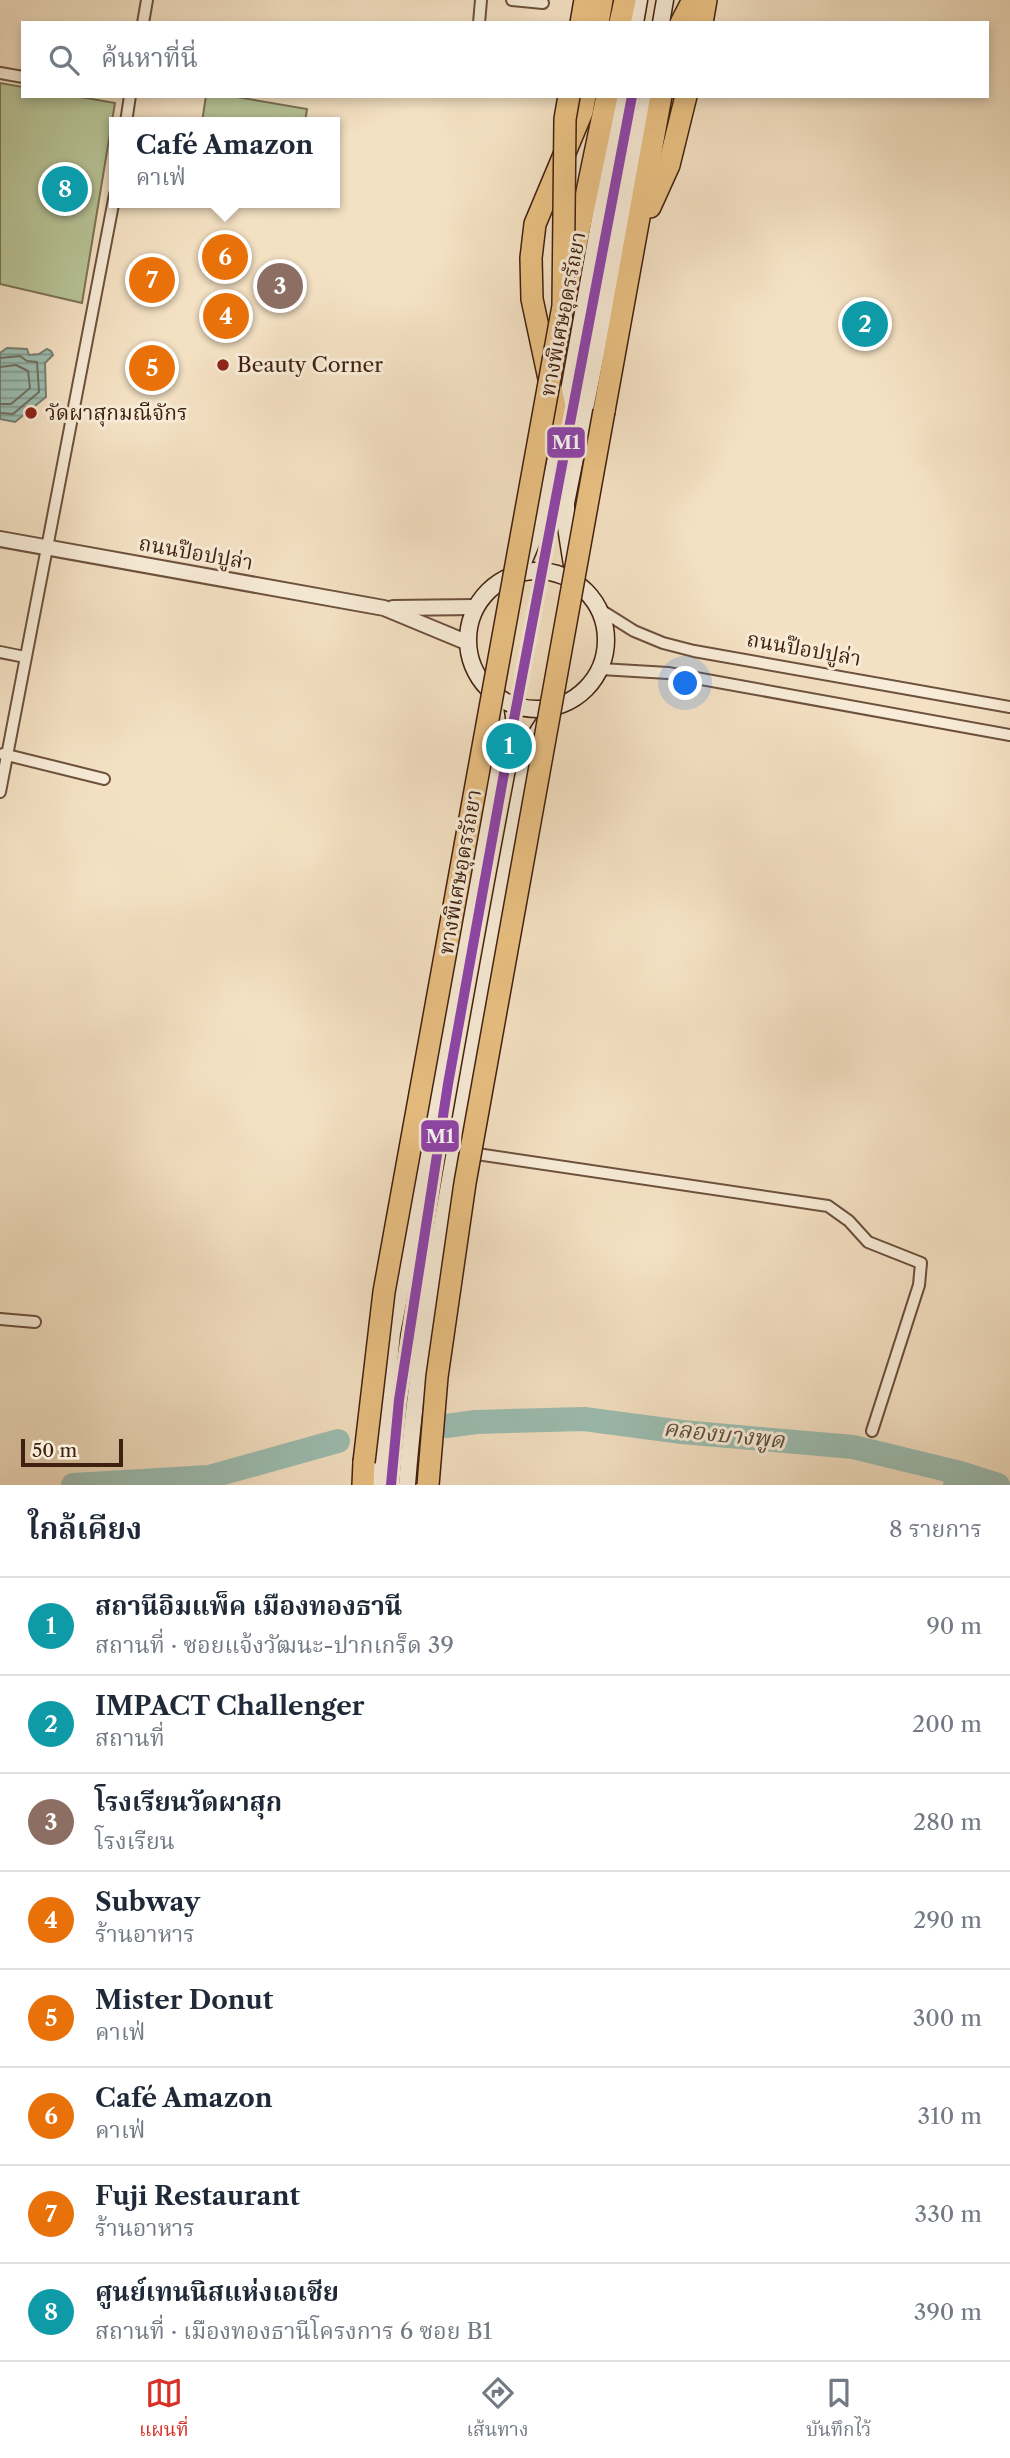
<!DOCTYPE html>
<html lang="th">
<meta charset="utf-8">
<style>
body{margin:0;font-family:"Libre Caslon Text","Noto Serif Thai",serif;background:#f6f6f7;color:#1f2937}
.scale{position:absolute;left:21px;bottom:18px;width:102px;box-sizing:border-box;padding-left:7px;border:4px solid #402010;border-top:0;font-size:19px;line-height:24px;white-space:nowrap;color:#402010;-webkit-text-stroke:5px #f8ecd8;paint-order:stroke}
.you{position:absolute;left:686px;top:684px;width:24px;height:24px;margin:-18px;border:5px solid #fff;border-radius:50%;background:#1a73e8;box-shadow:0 0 0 10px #1a73e833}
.badge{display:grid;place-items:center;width:46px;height:46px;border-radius:50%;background:#d93025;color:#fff;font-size:23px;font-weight:700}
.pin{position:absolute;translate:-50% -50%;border:4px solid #fff;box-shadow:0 2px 7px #0006}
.popup{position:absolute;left:109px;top:117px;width:231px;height:91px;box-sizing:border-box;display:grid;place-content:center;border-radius:0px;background:#fff;filter:drop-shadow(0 2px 5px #0005);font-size:23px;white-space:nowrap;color:#747a83}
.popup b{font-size:26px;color:#1f2937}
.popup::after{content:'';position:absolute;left:50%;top:100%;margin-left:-14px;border:14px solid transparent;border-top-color:#fff}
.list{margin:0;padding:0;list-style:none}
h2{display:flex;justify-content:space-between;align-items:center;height:91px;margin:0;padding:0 28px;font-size:30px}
h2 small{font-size:23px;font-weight:400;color:#747a83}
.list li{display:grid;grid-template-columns:46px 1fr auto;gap:21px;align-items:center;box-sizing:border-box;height:98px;padding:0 28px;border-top:2px solid #e0e1e3}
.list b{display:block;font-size:26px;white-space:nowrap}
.list p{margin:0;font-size:23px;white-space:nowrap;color:#747a83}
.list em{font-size:23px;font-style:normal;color:#747a83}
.icon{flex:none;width:38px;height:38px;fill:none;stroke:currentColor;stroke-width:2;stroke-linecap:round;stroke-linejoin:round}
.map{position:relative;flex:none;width:1010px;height:1485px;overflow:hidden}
.search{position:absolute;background:#fff;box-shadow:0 4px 10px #0003;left:21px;right:21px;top:21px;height:77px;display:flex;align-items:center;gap:18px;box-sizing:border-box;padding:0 24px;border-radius:0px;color:#747a83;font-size:26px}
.sheet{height:875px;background:#fff}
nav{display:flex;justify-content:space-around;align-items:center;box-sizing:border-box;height:98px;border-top:2px solid #e0e1e3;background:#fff;font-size:19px;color:#747a83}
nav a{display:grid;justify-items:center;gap:4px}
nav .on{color:#d93025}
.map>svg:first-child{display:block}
.garden{fill:#b7c497;stroke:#7c7254;stroke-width:2}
.water{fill:url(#water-rules);stroke:#777f71;stroke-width:2}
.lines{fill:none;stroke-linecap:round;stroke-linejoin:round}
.shore{stroke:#6e6f61;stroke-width:2}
.canal{stroke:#9cbeb2;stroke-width:14}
.river{stroke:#9cbeb2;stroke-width:24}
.minor-casing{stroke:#6d503d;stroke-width:14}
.tertiary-casing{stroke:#6d503d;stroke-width:18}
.secondary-casing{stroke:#402010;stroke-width:19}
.motorway-casing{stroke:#402010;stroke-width:24}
.minor{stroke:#f8ecd8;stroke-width:10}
.tertiary{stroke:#f8ecd8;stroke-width:14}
.secondary{stroke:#f8ecd8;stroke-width:16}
.motorway{stroke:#eac082;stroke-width:21}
.motorway-bridge-casing{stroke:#402010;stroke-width:24;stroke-linecap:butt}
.motorway-bridge{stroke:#eac082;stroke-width:21}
.metro-1-casing{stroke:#f8ecd8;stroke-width:16}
.metro-1{stroke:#8e44ad;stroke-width:10}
.poi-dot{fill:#8f2418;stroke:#f8ecd8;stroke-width:2.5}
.labels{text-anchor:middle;stroke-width:6;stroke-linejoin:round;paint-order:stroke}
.street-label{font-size:21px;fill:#402010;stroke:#f8ecd8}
.poi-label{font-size:21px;fill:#402010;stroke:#f8ecd8;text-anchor:start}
.water-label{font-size:23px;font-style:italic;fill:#5c4f41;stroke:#f8ecd8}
.line-badge{stroke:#f8ecd8;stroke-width:2.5}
.badge-label{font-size:19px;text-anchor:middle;font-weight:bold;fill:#fff}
</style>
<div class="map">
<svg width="1010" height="1485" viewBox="0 0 1010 1485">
<defs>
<pattern id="water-rules" width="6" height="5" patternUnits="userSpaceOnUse" patternTransform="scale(1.75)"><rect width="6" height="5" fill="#9cbeb2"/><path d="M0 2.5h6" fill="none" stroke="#819a8f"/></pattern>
</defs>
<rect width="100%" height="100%" fill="#f4e1c3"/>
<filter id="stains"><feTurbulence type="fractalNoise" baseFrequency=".00286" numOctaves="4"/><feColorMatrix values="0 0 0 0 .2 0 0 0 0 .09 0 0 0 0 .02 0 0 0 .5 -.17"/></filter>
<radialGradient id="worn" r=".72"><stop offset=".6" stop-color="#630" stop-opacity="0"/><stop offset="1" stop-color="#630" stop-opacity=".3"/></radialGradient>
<g class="garden">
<path d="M0,83L23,87V96H75L115,103L82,303L0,284Z"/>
<path d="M206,96H231L307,109L305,122H202Z"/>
</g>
<path class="water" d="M7,348L27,349L29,355L39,354L47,349L51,351L53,355L45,363L46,397L15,422L0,419V353Z"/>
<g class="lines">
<g class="shore">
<path d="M0,358L20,356L27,361L37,362L39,392L13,414L0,413"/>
<path d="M0,367L16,365L28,371L30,388L11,404H0"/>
</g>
<path class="canal" d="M950,1485L953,1471"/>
<g class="river">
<path d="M446,1426L476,1422L584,1419L682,1432L853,1447L960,1473L998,1485"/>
<path d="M73,1485L209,1477L338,1441"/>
</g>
<defs>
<g id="minor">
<path d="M512,0L543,3"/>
<path d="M143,23L147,0"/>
<path d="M479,23L481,0"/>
<path d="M0,73L23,77"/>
<path d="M126,122L130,96"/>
<path d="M599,609L634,631L663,643L694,651L1010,707"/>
<path d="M0,652L25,657"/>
<path d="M601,669L668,673L1010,735"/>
<path d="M3,754L104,779"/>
<path d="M0,792L115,194"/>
<path d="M470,1153L828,1206L849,1221L868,1242L921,1263L919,1285L872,1431"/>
<path d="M0,1319L35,1322"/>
</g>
<g id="tertiary">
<path d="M0,539L384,608L466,642"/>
<path d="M393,608L475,607"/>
</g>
<g id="secondary">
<path d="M635,23L639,0"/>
<path d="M661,23L665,0"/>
<path d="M522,565L544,512L561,435L622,96"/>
<path d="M572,565L566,527V503L648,96"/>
<circle cx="537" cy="640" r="69"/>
<path d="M377,1485L392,1333L432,1130L474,880L500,746L495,707"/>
<path d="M407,1485C416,1365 438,1247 459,1129C481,1005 503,882 527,758L532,741L547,718"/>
</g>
<g id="motorway">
<path d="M581,23L585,0"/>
<path d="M598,23L602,0"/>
<path d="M620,23L625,0"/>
<path d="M681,23L693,0"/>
<path d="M702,23L706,0"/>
<path d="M650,207L669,165L686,96"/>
<path d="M568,283L607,96"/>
<path d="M604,411L661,96"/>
<path d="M561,435L532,299L531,258L535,224L582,112L585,96"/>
<path d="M363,1485L364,1462"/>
</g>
</defs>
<use href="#minor" class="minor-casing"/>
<use href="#tertiary" class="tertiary-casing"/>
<use href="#secondary" class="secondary-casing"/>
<use href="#motorway" class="motorway-casing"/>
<use href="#minor" class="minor"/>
<use href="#tertiary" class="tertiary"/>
<use href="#secondary" class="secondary"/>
<use href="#motorway" class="motorway"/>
<defs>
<g id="motorway-bridge">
<path d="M364,1462L384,1292L563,306L565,119L569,96"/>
<path d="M428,1485L437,1377L465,1183L604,411"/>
</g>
</defs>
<use href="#motorway-bridge" class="motorway-bridge-casing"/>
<use href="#motorway-bridge" class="motorway-bridge"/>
<defs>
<path id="metro-1" d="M391,1485L399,1400L448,1084L510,740L632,96"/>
</defs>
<use href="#metro-1" class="metro-1-casing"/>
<use href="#metro-1" class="metro-1"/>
</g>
<g class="poi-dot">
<circle cx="223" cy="365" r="7"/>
<circle cx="31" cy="413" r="7"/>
</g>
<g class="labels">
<g class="street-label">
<text transform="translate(563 314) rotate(-79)" y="7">ทางพิเศษอุดรรัถยา</text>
<text transform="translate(196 553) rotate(10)" y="7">ถนนป๊อปปูล่า</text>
<text transform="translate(804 649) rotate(10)" y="7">ถนนป๊อปปูล่า</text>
<text transform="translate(460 872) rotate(-80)" y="7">ทางพิเศษอุดรรัถยา</text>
</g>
<g class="poi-label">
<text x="237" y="372">Beauty Corner</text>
<text x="45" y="420">วัดผาสุกมณีจักร</text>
</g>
<g class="water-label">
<text transform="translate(724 1434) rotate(6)" y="8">คลองบางพูด</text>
</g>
</g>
<g class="line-badge">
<rect x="546" y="426" width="40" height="33" rx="7" fill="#8e44ad"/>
<rect x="420" y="1119" width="40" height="34" rx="7" fill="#8e44ad"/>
</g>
<g class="badge-label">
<text x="566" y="449">M1</text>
<text x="440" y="1143">M1</text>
</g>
<rect width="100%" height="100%" filter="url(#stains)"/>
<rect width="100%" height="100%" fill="url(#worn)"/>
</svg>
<div class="scale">50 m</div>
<div class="you"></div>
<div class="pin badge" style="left:509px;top:746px;background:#0f9aa8">1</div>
<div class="pin badge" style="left:865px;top:324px;background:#0f9aa8">2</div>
<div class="pin badge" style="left:280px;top:286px;background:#8d6e63">3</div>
<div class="pin badge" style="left:226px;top:316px;background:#e8710a">4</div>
<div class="pin badge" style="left:152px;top:368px;background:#e8710a">5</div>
<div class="pin badge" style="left:225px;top:257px;background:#e8710a">6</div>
<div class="popup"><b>Café Amazon</b>คาเฟ่</div>
<div class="pin badge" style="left:152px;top:280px;background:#e8710a">7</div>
<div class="pin badge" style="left:65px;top:189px;background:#0f9aa8">8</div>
<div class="search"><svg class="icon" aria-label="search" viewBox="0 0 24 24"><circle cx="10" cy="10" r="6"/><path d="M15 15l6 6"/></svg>ค้นหาที่นี่</div>
</div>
<section class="sheet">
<h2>ใกล้เคียง<small>8 รายการ</small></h2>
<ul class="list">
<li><span class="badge" style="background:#0f9aa8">1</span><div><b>สถานีอิมแพ็ค เมืองทองธานี</b><p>สถานที่ · ซอยแจ้งวัฒนะ-ปากเกร็ด 39</p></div><em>90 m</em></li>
<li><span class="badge" style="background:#0f9aa8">2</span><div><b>IMPACT Challenger</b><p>สถานที่</p></div><em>200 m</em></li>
<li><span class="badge" style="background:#8d6e63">3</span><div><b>โรงเรียนวัดผาสุก</b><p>โรงเรียน</p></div><em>280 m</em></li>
<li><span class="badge" style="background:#e8710a">4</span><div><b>Subway</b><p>ร้านอาหาร</p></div><em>290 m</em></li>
<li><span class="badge" style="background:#e8710a">5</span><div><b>Mister Donut</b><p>คาเฟ่</p></div><em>300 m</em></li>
<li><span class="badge" style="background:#e8710a">6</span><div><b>Café Amazon</b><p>คาเฟ่</p></div><em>310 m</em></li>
<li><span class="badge" style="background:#e8710a">7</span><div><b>Fuji Restaurant</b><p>ร้านอาหาร</p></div><em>330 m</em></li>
<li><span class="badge" style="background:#0f9aa8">8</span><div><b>ศูนย์เทนนิสแห่งเอเชีย</b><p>สถานที่ · เมืองทองธานีโครงการ 6 ซอย B1</p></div><em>390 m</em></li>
</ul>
</section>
<nav>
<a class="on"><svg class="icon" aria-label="map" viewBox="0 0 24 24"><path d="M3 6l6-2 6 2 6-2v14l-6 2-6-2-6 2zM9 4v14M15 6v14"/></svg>แผนที่</a>
<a><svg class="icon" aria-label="directions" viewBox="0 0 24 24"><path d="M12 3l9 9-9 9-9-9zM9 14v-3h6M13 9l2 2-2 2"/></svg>เส้นทาง</a>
<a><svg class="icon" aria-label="saved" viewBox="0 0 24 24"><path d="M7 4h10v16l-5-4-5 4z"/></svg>บันทึกไว้</a>
</nav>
